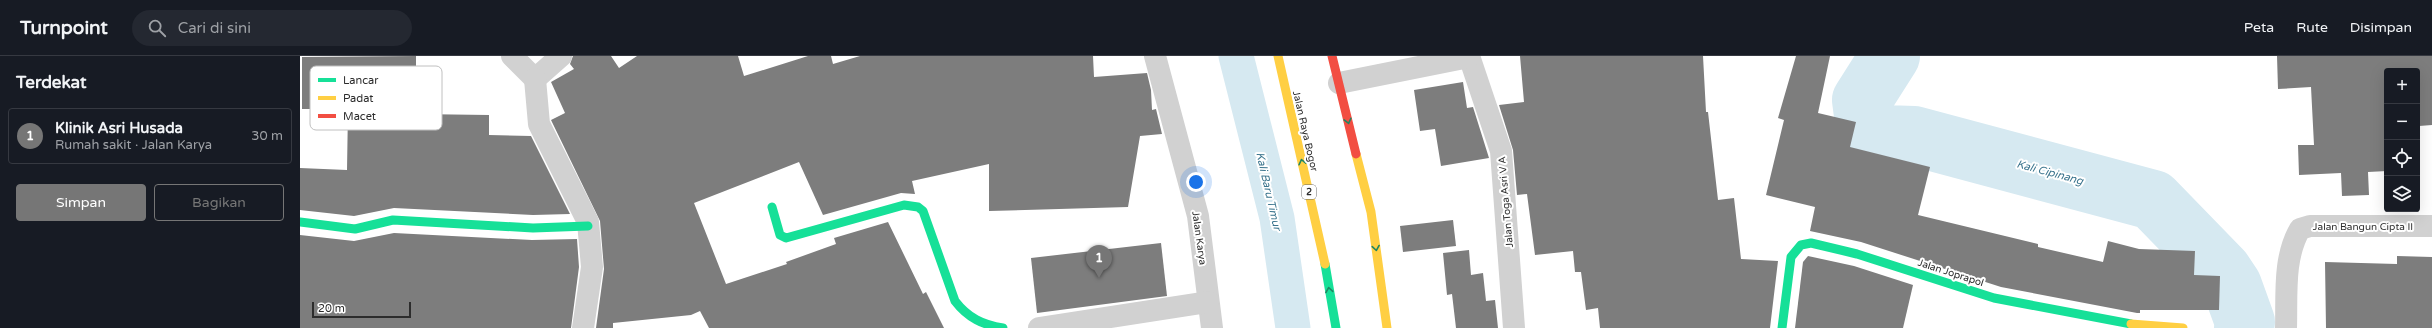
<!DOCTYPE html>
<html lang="id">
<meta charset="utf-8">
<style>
body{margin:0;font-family:"Varela Round",sans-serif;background:#242831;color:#f1f3f6}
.controls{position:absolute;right:12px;top:12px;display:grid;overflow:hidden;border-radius:4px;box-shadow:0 4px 16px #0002}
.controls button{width:36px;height:36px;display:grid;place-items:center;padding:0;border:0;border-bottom:1px solid #363941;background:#171b24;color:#f1f3f6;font:20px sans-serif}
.scale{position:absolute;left:12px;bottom:10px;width:99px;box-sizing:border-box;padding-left:4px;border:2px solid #2c2c2c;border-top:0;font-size:11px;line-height:14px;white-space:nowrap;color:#2c2c2c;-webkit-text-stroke:3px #fff;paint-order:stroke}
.you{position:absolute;left:896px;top:126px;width:14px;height:14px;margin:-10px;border:3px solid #fff;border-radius:50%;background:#1a73e8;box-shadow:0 0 0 6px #1a73e833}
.badge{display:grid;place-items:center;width:26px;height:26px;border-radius:50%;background:#767676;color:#fff;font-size:13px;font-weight:700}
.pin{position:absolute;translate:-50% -33px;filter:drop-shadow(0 1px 2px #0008)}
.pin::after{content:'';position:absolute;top:21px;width:14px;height:12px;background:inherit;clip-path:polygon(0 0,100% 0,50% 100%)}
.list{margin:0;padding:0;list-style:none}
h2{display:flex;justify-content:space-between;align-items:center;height:52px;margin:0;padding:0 16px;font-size:17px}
h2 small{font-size:13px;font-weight:400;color:#9ea1a6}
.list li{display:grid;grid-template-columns:26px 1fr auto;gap:12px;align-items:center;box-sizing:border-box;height:56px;margin:0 8px 8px;padding:0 8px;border:1px solid #363941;border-radius:4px}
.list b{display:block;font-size:15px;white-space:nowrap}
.list p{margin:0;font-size:13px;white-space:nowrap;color:#9ea1a6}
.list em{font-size:13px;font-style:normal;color:#9ea1a6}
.actions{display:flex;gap:8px;padding:12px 16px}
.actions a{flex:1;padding:9px 0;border:1px solid #767676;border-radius:4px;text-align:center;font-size:14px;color:#767676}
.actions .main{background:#767676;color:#fff}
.icon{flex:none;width:22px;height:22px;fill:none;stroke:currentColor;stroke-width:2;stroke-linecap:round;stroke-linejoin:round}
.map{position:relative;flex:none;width:2132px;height:272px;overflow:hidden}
header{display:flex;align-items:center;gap:24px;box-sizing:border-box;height:56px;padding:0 20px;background:#171b24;border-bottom:1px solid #363941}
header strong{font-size:19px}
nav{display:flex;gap:22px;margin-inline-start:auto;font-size:14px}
.search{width:280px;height:36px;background:#242831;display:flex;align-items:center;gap:10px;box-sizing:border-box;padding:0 14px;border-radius:22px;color:#9ea1a6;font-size:15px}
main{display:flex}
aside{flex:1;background:#171b24}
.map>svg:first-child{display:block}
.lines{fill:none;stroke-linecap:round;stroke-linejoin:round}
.canal{stroke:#d6e9f1;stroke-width:35}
.river{stroke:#d6e9f1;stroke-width:60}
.building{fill:#7d7d7d}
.street{stroke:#d1d1d1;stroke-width:22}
.fast{stroke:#16e098;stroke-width:9}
.slow{stroke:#ffcf43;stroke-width:9}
.jam{stroke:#f24e42;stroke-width:9}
.oneway{stroke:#218662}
.labels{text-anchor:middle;stroke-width:4;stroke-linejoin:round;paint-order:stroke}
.shield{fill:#fff;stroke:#6b6b6b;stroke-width:1}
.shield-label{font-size:9px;font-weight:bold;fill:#2c2c2c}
.street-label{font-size:10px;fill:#2c2c2c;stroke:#fff}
.water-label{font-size:11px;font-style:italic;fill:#3a748d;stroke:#fff}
.key{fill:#fff;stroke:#c0c0c0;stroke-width:1}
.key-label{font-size:11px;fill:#2c2c2c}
</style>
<header>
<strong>Turnpoint</strong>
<div class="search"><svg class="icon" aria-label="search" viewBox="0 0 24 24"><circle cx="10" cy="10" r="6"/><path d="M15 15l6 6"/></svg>Cari di sini</div>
<nav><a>Peta</a><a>Rute</a><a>Disimpan</a></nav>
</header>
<main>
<aside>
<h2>Terdekat<small></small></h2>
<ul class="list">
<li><span class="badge">1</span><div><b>Klinik Asri Husada</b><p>Rumah sakit · Jalan Karya</p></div><em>30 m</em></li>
</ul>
<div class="actions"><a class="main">Simpan</a><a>Bagikan</a></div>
</aside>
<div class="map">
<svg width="2132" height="272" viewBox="0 0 2132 272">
<rect width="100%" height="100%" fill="#fff"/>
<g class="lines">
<path class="canal" d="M936,0L977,162L993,272"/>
<path class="river" d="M1590,0L1562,44L1565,67L1584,79L1614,80L1853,144L1922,215L1932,230L1945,266L1944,272"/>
</g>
<g class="building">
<path d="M116,0V58L189,59V79L231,80L270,158L233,159L94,152L54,160L0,154V112L47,114L48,53H2V1Z"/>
<path d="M273,0H311L319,12L337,0H438L444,20L508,0H531L533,8L560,0H793L794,21L847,17L851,34L852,54L856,53L862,78L840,80L828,151L689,155V108L612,125L615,138L601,137L523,159L499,106L394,147L426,228L487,208L486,206L536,188L534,182L588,166L623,238L626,236L644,272H409L400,255L391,259L313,267V272H296L304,213L300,165L251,64L265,57L251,26L274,13L270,8Z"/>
<path d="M1220,0H1403L1406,56H1408L1418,144L1434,142L1441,203L1478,205L1470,272H1300L1298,252L1286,254L1281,216H1275L1273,195L1235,199L1227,138L1217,139L1213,94L1199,49L1224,46Z"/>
<path d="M1496,0H1530L1518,57L1556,66L1550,91L1630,111L1618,159L1738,188V191L1803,206L1808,185L1839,193L1895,195L1894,219L1920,220L1919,254H1840V257H1837L1701,231L1561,186L1510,175L1515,151L1466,139L1484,64L1478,62Z"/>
<path d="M1977,0H2132V69L2119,70L2120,114H2117V15H2087V115L2068,116L2069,139L2042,140L2041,117L1999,119L1998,89H2014L2011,31L1978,33Z"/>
<path d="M1163,26L1167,52L1173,51L1189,102L1141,110L1135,73L1120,75L1114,34Z"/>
<path d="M1153,164L1156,190L1103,196L1100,170Z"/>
<path d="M94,177L232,184L277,183L279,211L271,272H0V179L54,185Z"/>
<path d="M861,187L867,240L737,257L731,202Z"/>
<path d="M1169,194L1171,219L1183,217L1186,245L1195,244L1198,272H1156L1152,238L1147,239L1143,197Z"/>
<path d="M1508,200L1554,210L1613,229L1603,272H1495L1503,206Z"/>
<path d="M2097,200L2132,201V272H2026L2025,206L2097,208Z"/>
</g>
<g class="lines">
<g class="street">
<path d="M212,0L235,23L261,0"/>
<path d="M855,0L898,160L912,272"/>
<path d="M1169,0L1201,95L1214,272"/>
<path d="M235,23L239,68L288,166L292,211L283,272"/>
<path d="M1039,27L1169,1"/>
<path d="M739,272L908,246"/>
<path d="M1986,272C1987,239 1983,202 2000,173L2010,170H2132"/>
</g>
<g class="fast">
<path d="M472,151L480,179L486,182L604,149L618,151L623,155L655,245C668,262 683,269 703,272"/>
<path d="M0,166L55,173L93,164L233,172L288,170"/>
<path d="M1025,208L1036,272"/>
<path d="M1482,272L1491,201L1501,189L1511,187L1557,198L1694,242L1831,268"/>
</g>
<g class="slow">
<path d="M978,0L1025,208"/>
<path d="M1056,98L1071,156L1087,272"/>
<path d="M1831,268L1883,272"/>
</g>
<path class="jam" d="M1032,0L1056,98"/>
</g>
<defs><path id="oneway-chevron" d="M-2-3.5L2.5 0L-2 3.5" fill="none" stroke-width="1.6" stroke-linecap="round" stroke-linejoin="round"/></defs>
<g class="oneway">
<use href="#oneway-chevron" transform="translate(1048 65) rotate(76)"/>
<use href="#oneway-chevron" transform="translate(1002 106) rotate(-103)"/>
<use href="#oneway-chevron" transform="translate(1076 192) rotate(81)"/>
<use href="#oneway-chevron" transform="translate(1029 234) rotate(-99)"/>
</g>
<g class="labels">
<rect class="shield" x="1002" y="129" width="14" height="14" rx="3"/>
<g class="shield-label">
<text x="1009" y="139">2</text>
</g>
<g class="street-label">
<text transform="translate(1006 75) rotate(77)" y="4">Jalan Raya Bogor</text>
<text transform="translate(1205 146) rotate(-95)" y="4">Jalan Toga Asri V A</text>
<text x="2063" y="174">Jalan Bangun Cipta II</text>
<text transform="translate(900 182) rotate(82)" y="4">Jalan Karya</text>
<text transform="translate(1651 216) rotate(18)" y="4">Jalan Joprapol</text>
</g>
<g class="water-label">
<text transform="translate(1750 116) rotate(15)" y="4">Kali Cipinang</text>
<text transform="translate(969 135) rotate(77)" y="4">Kali Baru Timur</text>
</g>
</g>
<rect x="10" y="10" width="132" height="64" rx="6" class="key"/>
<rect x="18" y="22" width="18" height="4" fill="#16e098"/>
<rect x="18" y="40" width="18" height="4" fill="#ffcf43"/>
<rect x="18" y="58" width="18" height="4" fill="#f24e42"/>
<g class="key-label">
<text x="43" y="28">Lancar</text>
<text x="43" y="46">Padat</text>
<text x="43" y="64">Macet</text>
</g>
</svg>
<div class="controls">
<button>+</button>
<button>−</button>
<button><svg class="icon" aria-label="locate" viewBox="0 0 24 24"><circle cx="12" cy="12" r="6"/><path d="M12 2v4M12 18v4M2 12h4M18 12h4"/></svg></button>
<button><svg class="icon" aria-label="layers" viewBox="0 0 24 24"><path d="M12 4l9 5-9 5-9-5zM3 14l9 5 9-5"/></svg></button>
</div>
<div class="scale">20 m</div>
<div class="you"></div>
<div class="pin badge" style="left:799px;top:222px">1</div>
</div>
</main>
